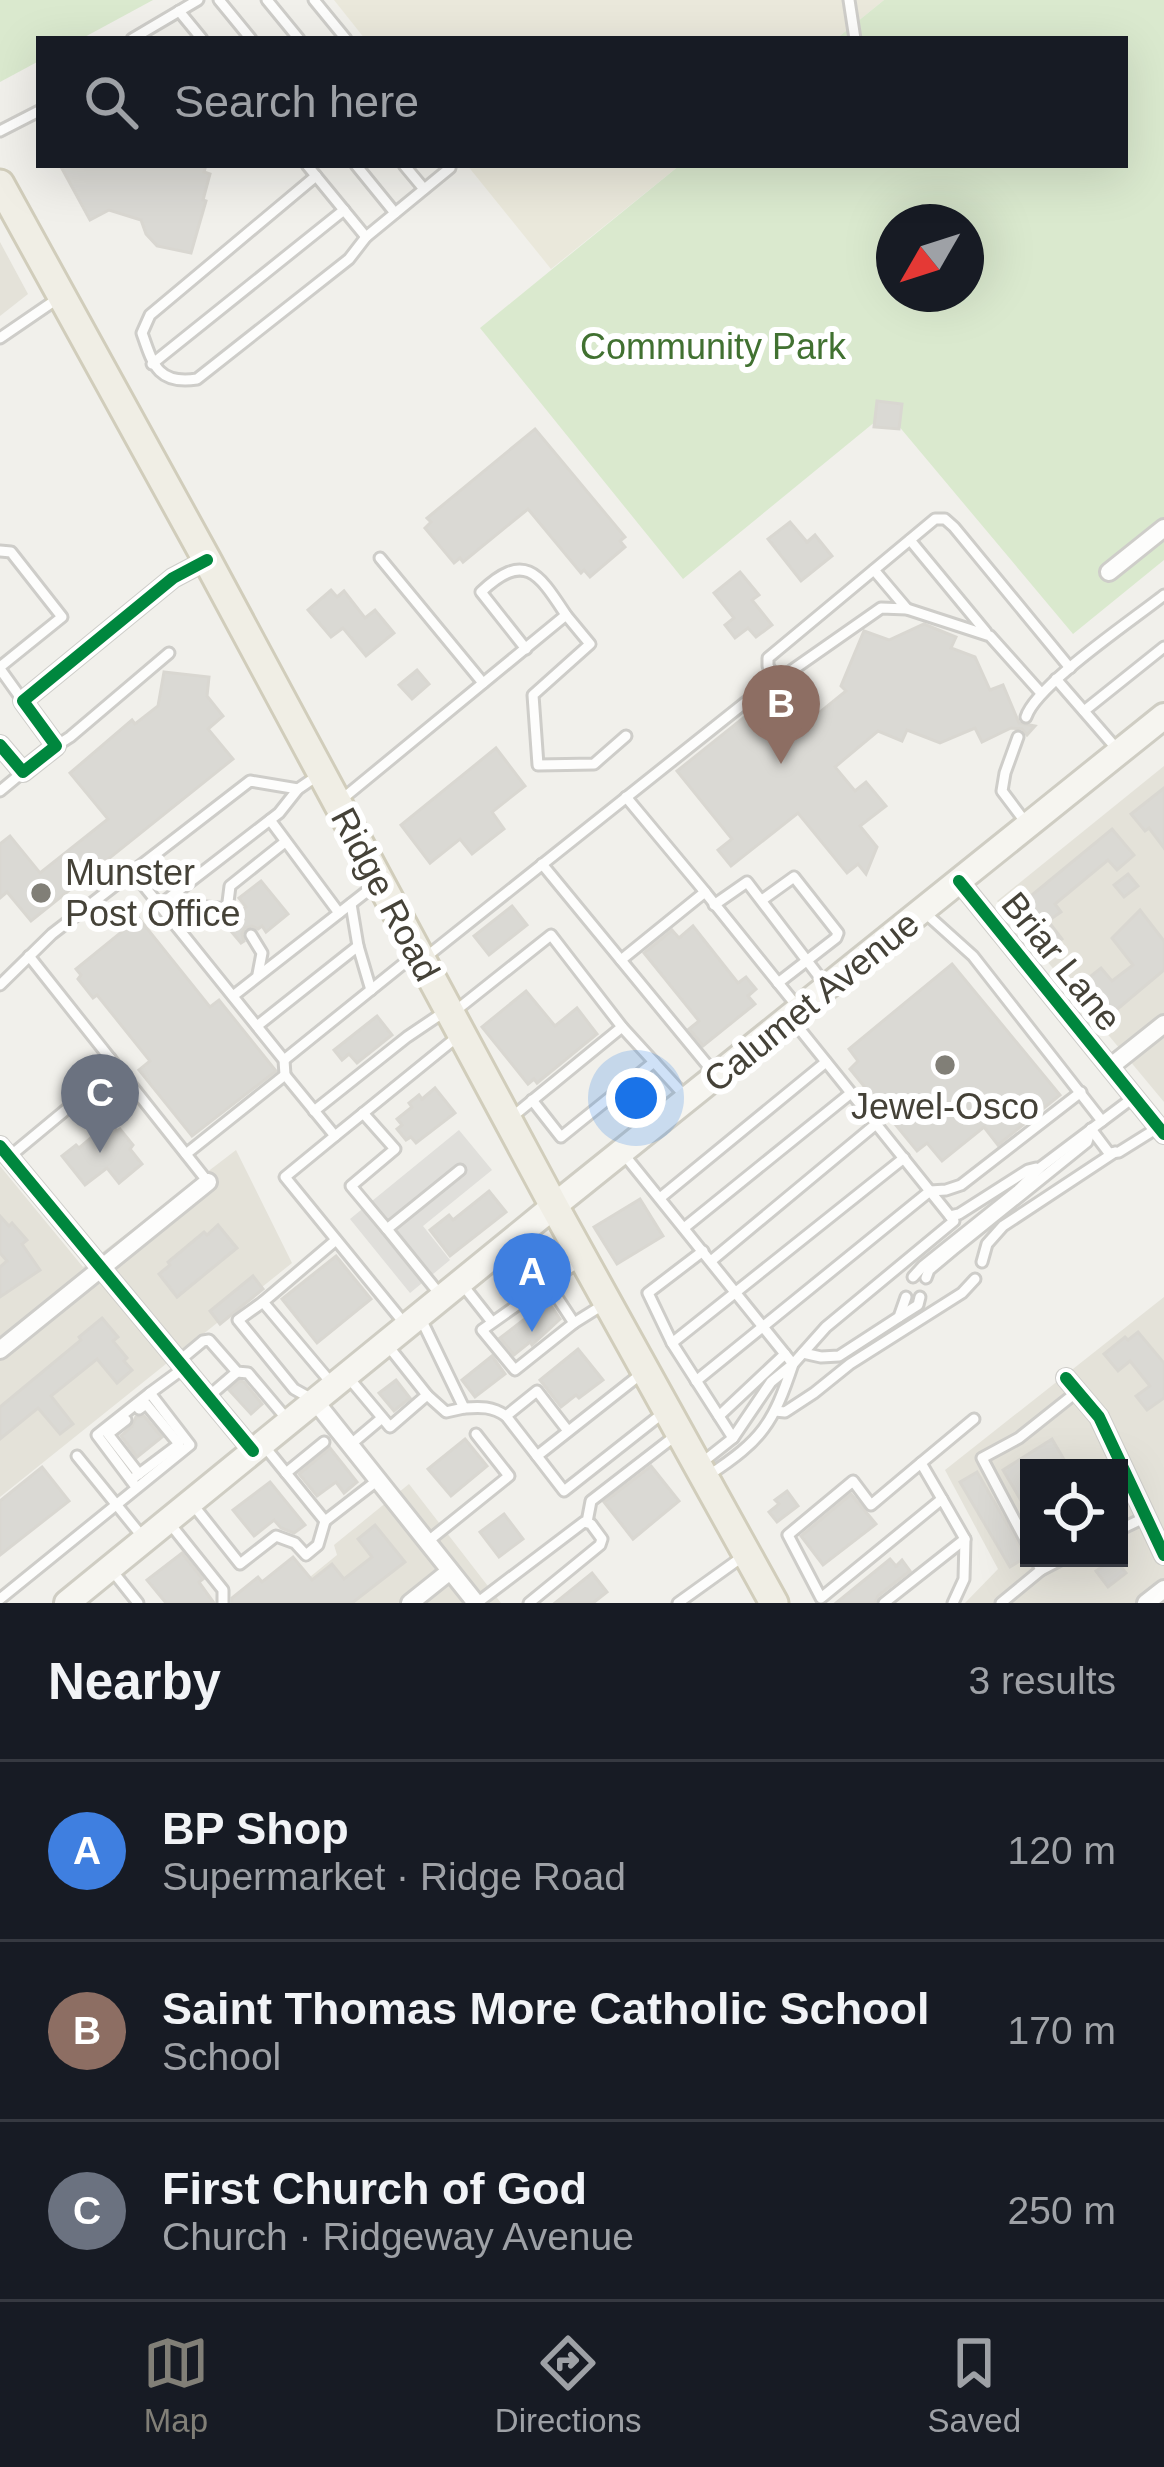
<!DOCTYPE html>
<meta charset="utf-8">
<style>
body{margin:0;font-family:Helvetica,sans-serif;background:#20242c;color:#f1f3f6}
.controls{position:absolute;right:36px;bottom:36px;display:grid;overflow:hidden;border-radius:0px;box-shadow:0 12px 48px #0002}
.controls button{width:108px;height:108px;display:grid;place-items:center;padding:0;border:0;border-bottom:3px solid #363941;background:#171b24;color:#f1f3f6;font:60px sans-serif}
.compass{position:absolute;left:876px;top:204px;width:108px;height:108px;border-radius:50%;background:#171b24;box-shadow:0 12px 48px #0002;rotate:231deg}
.you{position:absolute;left:636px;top:1098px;width:42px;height:42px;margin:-30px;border:9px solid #fff;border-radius:50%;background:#1a73e8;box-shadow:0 0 0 18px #1a73e833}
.badge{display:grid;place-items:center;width:78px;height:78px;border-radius:50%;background:#817f77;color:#fff;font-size:39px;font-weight:700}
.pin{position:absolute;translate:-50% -99px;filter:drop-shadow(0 3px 6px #0008)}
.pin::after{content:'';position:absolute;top:63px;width:42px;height:36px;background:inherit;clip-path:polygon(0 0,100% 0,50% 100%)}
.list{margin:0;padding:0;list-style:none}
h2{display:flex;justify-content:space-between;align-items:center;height:156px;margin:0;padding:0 48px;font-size:51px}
h2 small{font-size:39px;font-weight:400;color:#9ea1a6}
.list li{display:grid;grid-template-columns:78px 1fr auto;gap:36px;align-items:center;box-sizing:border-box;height:180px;padding:0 48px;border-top:3px solid #363941}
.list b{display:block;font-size:45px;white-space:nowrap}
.list p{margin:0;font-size:39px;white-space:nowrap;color:#9ea1a6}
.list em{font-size:39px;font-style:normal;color:#9ea1a6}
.icon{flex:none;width:66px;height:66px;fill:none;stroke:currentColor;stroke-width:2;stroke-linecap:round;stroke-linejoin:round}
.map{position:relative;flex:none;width:1164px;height:1603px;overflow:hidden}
.search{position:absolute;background:#171b24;box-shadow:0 12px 48px #0002;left:36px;right:36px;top:36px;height:132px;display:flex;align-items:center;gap:30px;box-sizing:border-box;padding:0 42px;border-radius:0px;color:#9ea1a6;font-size:45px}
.sheet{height:696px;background:#171b24}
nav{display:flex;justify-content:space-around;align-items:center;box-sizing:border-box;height:168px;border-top:3px solid #363941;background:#171b24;font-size:33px;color:#9ea1a6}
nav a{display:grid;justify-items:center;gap:6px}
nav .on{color:#817f77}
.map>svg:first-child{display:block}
.residential{fill:#e4e2d9;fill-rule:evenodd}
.education{fill:#eae8db}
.green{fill:#dae9ce;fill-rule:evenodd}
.parking{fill:#e0dfdb}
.building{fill:#dad9d4;stroke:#d9d7d1;stroke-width:3}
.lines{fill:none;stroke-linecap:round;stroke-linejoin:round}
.lane-casing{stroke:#cecdc9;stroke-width:15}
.street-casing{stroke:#cecdc9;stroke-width:22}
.secondary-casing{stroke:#cfcdc3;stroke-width:30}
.primary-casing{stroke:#d1cdbb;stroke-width:33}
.lane{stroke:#fdfdfc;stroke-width:9}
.street{stroke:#fdfdfc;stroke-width:16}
.secondary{stroke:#f6f5f0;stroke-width:24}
.primary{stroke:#f0eee5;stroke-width:27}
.cycleway-casing{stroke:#fff;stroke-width:20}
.cycleway{stroke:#00873e;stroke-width:12}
.poi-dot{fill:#817f77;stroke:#fff;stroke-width:4.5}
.labels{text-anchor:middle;stroke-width:12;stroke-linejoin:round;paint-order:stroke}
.park-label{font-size:36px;fill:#417131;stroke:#fff}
.poi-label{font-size:36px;fill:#454238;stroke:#fff;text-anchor:start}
.street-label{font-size:36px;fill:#454238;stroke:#fff}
</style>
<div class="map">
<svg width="1164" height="1603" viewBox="0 0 1164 1603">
<rect width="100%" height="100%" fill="#f1f0eb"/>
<g class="residential">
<path d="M0,242L28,294L0,316Z"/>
<path d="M1164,766V1102L997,901Z"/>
<path d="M236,1150L292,1263L0,1497V1166L83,1267Z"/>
<path d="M1164,1297V1603H965L998,1569L945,1470ZM1029,1468H1119V1558H1029Z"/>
<path d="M409,1484L501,1603H278L337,1555L334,1545Z"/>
</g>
<g class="education">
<path d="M334,0H884L836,39H365Z"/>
<path d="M467,165H680L551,269Z"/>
</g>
<g class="green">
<path d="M0,0H153L81,39H39V61L0,82Z"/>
<path d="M884,0H1164V560L1073,634L887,412L683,579L480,328L680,165H1125V39H836ZM894,222H966V294H894Z"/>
</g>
<path class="parking" d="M459,1130L492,1170L423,1226L450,1260L410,1293L350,1219Z"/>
<g class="building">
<path d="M60,165H206L204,172L210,174L203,200L206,201L191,253L157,246L146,234L141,220L109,210L90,220Z"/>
<path d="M877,401L902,404L899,429L874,427Z"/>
<path d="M535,429L625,537L620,541L625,547L590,577L584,570L581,573L528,509L463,562L460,558L454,563L425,528L431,522L427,518Z"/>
<path d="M790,522L807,542L815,535L832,556L801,581L768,539Z"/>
<path d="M740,572L759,595L752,600L772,625L756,637L748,628L735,638L725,625L734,618L714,593Z"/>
<path d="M331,590L337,597L344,591L365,618L375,610L394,633L366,656L343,628L331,637L308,610Z"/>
<path d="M924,624L956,637L951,648L975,657L990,690L1003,685L1019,723L1035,726L1027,735L1022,729L1011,728L982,742L975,728L940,743L907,730L902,741L878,731L835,767L855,791L866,782L886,806L860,826L877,847L866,874L858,864L847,873L798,813L731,866L718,850L732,839L677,771L787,683L814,717L846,691L841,686L864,631L889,640Z"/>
<path d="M417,670L429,684L412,699L399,685Z"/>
<path d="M164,672L209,677L207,696L223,716L208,729L233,759L31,921L7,892L0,898V844L10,836L40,873L108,819L70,773L132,720L135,724L158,706Z"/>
<path d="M496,748L525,786L492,812L504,829L472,854L460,839L430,863L401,825Z"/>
<path d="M1164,788V848L1149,828L1145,831L1131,814Z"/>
<path d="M1112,829L1134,855L1117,870L1108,860L1055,904L1061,912L1048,921L1062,939L1047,951L1034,934L1030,936L1016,918L1032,906L1027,899Z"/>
<path d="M1128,874L1138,886L1124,897L1114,885Z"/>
<path d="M261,881L288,914L266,932L262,926L258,929L252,926L245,928L242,934L244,941L241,943L225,924L228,921L236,925L242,922V910L246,907L239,898Z"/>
<path d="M512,906L527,925L489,955L474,936Z"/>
<path d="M1140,910L1164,941V970L1108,1017L1082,983L1101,968L1112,981L1133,965L1112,938Z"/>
<path d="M137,916L210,1007L219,1000L276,1071L192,1136L139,1070L150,1061L97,995L93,998L78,979L81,975L76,969L129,926L127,924Z"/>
<path d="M693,926L738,983L746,977L756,989L748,996L755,1004L703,1046L689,1029L699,1021L644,953L672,930L679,938Z"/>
<path d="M952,964L1060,1095L998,1145L984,1127L942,1161L927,1143L917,1151L850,1069L858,1061L849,1049Z"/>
<path d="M526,991L555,1026L577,1008L597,1034L537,1083L534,1079L528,1084L482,1027Z"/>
<path d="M377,1016L392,1035L357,1063L349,1054L342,1060L334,1050Z"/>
<path d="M435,1088L455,1113L416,1143L411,1137L406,1140L397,1129L402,1125L397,1119L412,1107L409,1103L419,1095L422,1099Z"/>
<path d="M110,1122L117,1131L120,1129L133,1145L130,1149L142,1164L119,1183L107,1168L85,1185L62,1156L76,1145L79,1148Z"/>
<path d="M489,1191L506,1212L450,1256L430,1230L449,1215L453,1220Z"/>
<path d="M640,1199L663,1236L617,1264L594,1227Z"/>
<path d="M0,1216L9,1226L12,1223L27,1240L22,1244L40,1270L0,1297V1267L7,1261L0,1253Z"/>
<path d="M218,1225L237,1248L177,1297L159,1274L170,1265L168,1262L204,1232L207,1235Z"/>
<path d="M336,1256L371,1299L317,1343L282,1299Z"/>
<path d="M253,1276L263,1289L220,1324L210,1311Z"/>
<path d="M548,1301L560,1319L532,1345L530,1342L514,1355L500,1338Z"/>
<path d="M102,1318L118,1337L113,1341L127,1358L124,1361L132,1370L117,1383L97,1359L51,1396L73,1424L60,1434L38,1408L0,1439V1407L81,1340L79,1337Z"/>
<path d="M1138,1332L1164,1363V1398L1147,1410L1136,1396L1150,1386L1130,1361L1118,1371L1104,1354L1125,1337L1128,1340Z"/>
<path d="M578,1349L603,1380L579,1398L576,1395L561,1407L540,1380Z"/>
<path d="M492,1356L505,1374L475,1397L462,1380Z"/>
<path d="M396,1380L410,1398L394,1411L379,1393Z"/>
<path d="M240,1381L244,1382L262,1404L251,1414L229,1390Z"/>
<path d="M144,1416L162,1437L137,1457L121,1436L132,1426L136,1417Z"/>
<path d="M465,1439L487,1466L451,1496L428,1469Z"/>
<path d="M1052,1439L1069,1468H1029V1514L1003,1470Z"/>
<path d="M330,1448L357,1482L344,1493L336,1482L317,1496L299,1474Z"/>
<path d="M651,1466L679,1501L633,1539L604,1502Z"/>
<path d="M42,1467L69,1501L0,1555V1501Z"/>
<path d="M977,1472L1026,1557L1010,1567L960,1482Z"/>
<path d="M270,1482L305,1525L294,1533L281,1528L274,1520L254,1536L233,1510Z"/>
<path d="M787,1491L798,1506L777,1522L769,1512L779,1504L775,1500Z"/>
<path d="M851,1494L876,1524L823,1565L801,1536Z"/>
<path d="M504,1514L523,1539L499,1557L480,1532Z"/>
<path d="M375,1525L405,1562L352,1603H232V1598L258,1577L262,1582L293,1557L312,1580L332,1564L344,1579L372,1557L358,1539Z"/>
<path d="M182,1553L203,1579L199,1582L214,1603H166L147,1580Z"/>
<path d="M1114,1558L1126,1573L1108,1587L1096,1571Z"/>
<path d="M890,1559L896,1566L902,1560L910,1571L878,1596L875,1603H836Z"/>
<path d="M592,1573L607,1592L593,1603H555Z"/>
</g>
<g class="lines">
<defs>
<g id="lane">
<path d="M219,0L251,39"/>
<path d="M267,0L299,39"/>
<path d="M314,0L346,39"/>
<path d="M849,0L855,39"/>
<path d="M179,11L202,39"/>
<path d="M132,39L198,0"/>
<path d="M0,131L39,111"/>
<path d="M307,165L366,237"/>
<path d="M356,165L395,213"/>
<path d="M404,165L424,189"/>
<path d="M316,176L150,315L142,333C153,365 158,385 197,379L349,259L366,237L450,168L448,165"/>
<path d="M0,338L60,297"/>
<path d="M152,364L344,210"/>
<path d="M910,540L986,632"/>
<path d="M0,551L11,552L62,617L0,667"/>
<path d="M380,558L483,683"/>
<path d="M874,570L907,609"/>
<path d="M526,649L481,592C525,550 539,574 566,615"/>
<path d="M0,669L23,701"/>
<path d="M776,678L768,666V658L935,519H945L954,527L1070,668"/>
<path d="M1056,679L1116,748"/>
<path d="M1084,711L1164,647"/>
<path d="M1026,717C1036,685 1134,619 1164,595"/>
<path d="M1018,737L1005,773L1002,791L1026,823"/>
<path d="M56,746L70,737L169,653"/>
<path d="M0,791L23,772"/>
<path d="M626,797L705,892"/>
<path d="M341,800L566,615L590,644L533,695L538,765L594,764L626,736"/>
<path d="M270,820L339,913"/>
<path d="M542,864L713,1072"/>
<path d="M132,871L284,1060L285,1075L186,1154"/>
<path d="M762,900L794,877L838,933L836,938L778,983"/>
<path d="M351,904L358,946"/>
<path d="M160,905L279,813L298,789L317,776"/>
<path d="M714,905L747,882L824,983"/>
<path d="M923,911L973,956L1102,1121"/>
<path d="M235,916L228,902L230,886L285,842"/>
<path d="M179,928L206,907L229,909"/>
<path d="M251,935L262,953L258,974"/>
<path d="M29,956L208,1182"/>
<path d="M426,957L776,678L791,671L881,608L907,609L990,636L1041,693"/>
<path d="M621,960L705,892L796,1005"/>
<path d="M0,985L52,934L250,781L298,789"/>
<path d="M233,996L375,885"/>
<path d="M454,1012L551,935L622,1027"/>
<path d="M257,1026L358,946L371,990"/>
<path d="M284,1060L413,956"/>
<path d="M285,1075L335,1136L457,1037"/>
<path d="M532,1100L561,1137L654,1062"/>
<path d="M314,1111L407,1037L444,1012"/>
<path d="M363,1113L395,1149L351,1186L387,1229"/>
<path d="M512,1117L622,1027L685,1096"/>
<path d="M1091,1129L1109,1153L1119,1152L1159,1127"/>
<path d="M335,1136L285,1177L404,1323"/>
<path d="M622,1152L793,1364L826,1327L954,1221L790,1017"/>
<path d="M9,1157L91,1089L82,1080L110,1058"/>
<path d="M660,1198L826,1062"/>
<path d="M950,1216L959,1214L1028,1170L1036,1168"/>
<path d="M684,1228L851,1093"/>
<path d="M703,1251L648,1293L672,1343L733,1438"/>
<path d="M711,1261L876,1124"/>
<path d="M578,1262L482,1330L515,1370L574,1323L606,1303"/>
<path d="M982,1262L987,1244L1003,1226L1115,1152"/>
<path d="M913,1277L923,1266L1018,1190L1041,1167L1134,1097"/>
<path d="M926,1278L929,1270L954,1249L1087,1142L1091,1129"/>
<path d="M547,1282L574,1323"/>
<path d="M462,1284L492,1322"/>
<path d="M442,1297L387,1229L460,1170"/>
<path d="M263,1302L238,1320L294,1389L310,1398"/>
<path d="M899,1317L918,1305L920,1297"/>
<path d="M422,1321L464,1408L446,1412L427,1395"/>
<path d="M672,1343L904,1158"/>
<path d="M803,1353L821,1357L839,1356L899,1317L906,1297"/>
<path d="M179,1361L203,1341L209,1340L237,1372L248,1373L286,1418"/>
<path d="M641,1374L537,1456L564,1491L663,1413"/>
<path d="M348,1377L390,1427L427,1395L389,1347"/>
<path d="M696,1381L930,1191L946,1190L961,1185L1081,1092"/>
<path d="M333,1385L263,1302L336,1240"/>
<path d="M150,1393L184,1368"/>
<path d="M208,1397L237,1372"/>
<path d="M464,1408C480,1407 492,1406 506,1416"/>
<path d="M775,1411L785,1412L814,1393L850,1364L962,1293L975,1279"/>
<path d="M719,1416L785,1354"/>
<path d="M126,1420L108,1434L139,1474"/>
<path d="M350,1445L382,1418"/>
<path d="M265,1447L325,1521L378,1480"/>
<path d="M77,1456L145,1540"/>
<path d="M537,1456L506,1416L537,1391L568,1431"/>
<path d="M699,1465L733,1438L771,1382L793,1364C773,1424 762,1440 709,1475"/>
<path d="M286,1473L324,1442"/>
<path d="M131,1480L179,1444L146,1404L139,1409"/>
<path d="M942,1499L921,1463L974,1419"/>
<path d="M194,1506L240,1564L276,1536L295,1543L306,1555L318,1545L325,1521"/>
<path d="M587,1522L591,1501L675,1436"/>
<path d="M171,1525L223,1590V1603"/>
<path d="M1119,1530L1146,1517"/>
<path d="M427,1542L509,1476L476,1434"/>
<path d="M1029,1547L982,1458L1019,1438L1078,1391"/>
<path d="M1035,1558L1041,1570L1064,1558"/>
<path d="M110,1568L138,1603"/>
<path d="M0,1599L190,1445L150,1393L97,1435L136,1487"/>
<path d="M477,1603L584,1522L591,1524L602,1539L600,1545L529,1603"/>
<path d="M678,1603L742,1557"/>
<path d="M884,1603L965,1539L942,1499L821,1598L788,1535L853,1481L871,1505L921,1463"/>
<path d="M953,1603L964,1579L965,1539"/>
<path d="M1001,1603L1041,1570"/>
</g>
<g id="street">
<path d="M1109,572L1164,528"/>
<path d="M0,745L23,772L56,746L23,701L173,578L207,560"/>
<path d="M959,881L1164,1134"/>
<path d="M1110,1067L1164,1024"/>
<path d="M0,1146L253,1451"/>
<path d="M0,1350L208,1182"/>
<path d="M1066,1378L1099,1417L1164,1555"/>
<path d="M315,1401L476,1603"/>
<path d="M410,1603L450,1571"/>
<path d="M1146,1603L1164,1589"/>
</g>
<path id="secondary" d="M67,1603L554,1206L1164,716"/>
<path id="primary" d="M0,184L207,560L554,1206L774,1603"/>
</defs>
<use href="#lane" class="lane-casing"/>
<use href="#street" class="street-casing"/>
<use href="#secondary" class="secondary-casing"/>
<use href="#primary" class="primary-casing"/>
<use href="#lane" class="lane"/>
<use href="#street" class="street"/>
<use href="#secondary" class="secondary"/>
<use href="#primary" class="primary"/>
<defs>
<g id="cycleway">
<path d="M0,745L23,772L56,746L23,701L173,578L207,560"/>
<path d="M959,881L1164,1134"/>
<path d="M0,1146L253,1451"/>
<path d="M1066,1378L1099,1417L1164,1555"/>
</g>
</defs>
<use href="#cycleway" class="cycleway-casing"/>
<use href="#cycleway" class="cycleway"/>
</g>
<g class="poi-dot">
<circle cx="41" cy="893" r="12"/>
<circle cx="945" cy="1065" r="12"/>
</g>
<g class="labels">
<g class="park-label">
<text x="713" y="359">Community Park</text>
</g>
<g class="poi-label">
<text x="65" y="885">Munster<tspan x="65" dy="41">Post Office</tspan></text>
<text x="945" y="1119" text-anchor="middle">Jewel-Osco</text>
</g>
<g class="street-label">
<text transform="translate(386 894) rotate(62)" y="13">Ridge Road</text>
<text transform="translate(1062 961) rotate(51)" y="13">Briar Lane</text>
<text transform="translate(811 1001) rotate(-39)" y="13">Calumet Avenue</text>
</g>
</g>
</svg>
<div class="controls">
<button><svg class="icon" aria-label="locate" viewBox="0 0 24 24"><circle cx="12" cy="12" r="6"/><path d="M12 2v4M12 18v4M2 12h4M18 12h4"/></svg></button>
</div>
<svg class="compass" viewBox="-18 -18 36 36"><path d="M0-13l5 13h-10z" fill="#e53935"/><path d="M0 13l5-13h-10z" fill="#9ea1a6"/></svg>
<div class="you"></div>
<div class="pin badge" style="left:532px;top:1332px;background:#3f7fe0">A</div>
<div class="pin badge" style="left:781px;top:764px;background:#8d6e63">B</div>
<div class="pin badge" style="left:100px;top:1153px;background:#6b7280">C</div>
<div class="search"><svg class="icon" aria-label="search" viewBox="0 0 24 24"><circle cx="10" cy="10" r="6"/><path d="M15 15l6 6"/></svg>Search here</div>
</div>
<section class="sheet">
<h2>Nearby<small>3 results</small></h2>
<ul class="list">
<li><span class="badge" style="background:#3f7fe0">A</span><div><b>BP Shop</b><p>Supermarket · Ridge Road</p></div><em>120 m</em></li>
<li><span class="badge" style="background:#8d6e63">B</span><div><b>Saint Thomas More Catholic School</b><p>School</p></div><em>170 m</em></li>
<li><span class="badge" style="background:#6b7280">C</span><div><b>First Church of God</b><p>Church · Ridgeway Avenue</p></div><em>250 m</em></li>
</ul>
</section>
<nav>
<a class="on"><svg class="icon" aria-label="map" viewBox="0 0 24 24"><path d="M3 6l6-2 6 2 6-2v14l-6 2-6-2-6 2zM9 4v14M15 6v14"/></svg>Map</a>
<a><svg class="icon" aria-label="directions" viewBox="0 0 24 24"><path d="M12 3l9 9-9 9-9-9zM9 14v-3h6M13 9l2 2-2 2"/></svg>Directions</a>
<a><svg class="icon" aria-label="saved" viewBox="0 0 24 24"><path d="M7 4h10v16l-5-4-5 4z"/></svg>Saved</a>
</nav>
